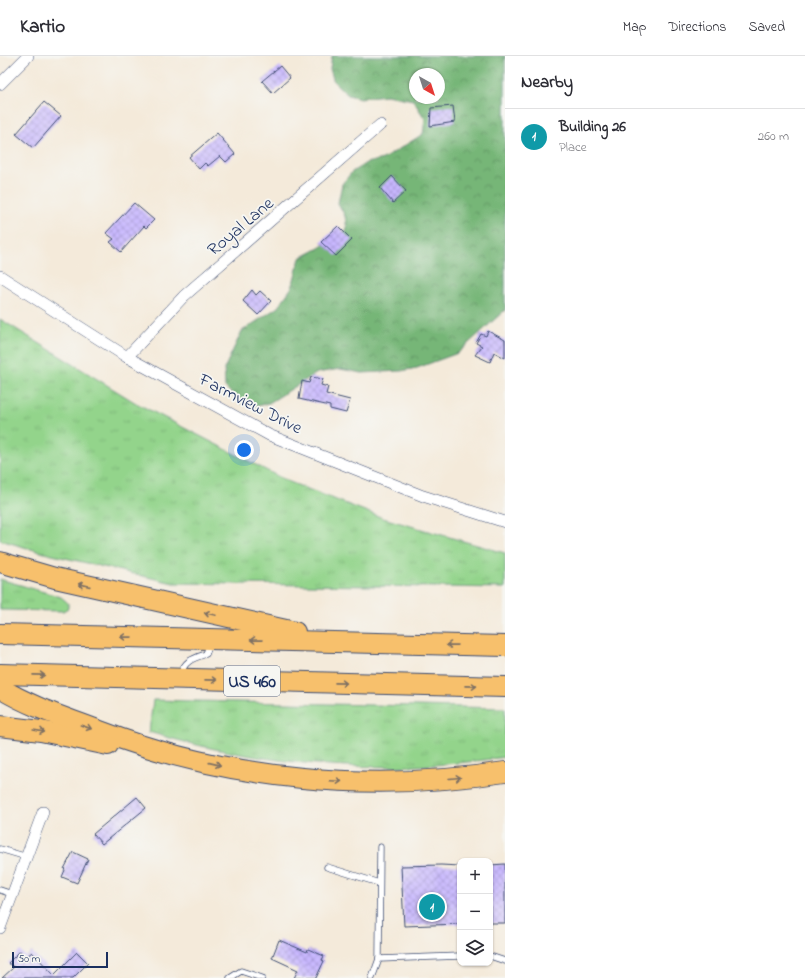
<!DOCTYPE html>
<meta charset="utf-8">
<style>
body{margin:0;font-family:"Indie Flower",sans-serif;background:#f7f7f7;color:#2b2b33}
.controls{position:absolute;right:12px;bottom:12px;display:grid;overflow:hidden;border-radius:8px;box-shadow:0 1px 3px #0004}
.controls button{width:36px;height:36px;display:grid;place-items:center;padding:0;border:0;border-bottom:1px solid #e1e1e2;background:#fff;color:#2b2b33;font:20px sans-serif}
.compass{position:absolute;left:409px;top:12px;width:36px;height:36px;border-radius:50%;background:#fff;box-shadow:0 1px 3px #0004;rotate:141deg}
.scale{position:absolute;left:12px;bottom:10px;width:96px;box-sizing:border-box;padding-left:4px;border:2px solid #1b2f5e;border-top:0;font-size:11px;line-height:14px;white-space:nowrap;color:#1b2f5e;-webkit-text-stroke:3px #f6f6f2;paint-order:stroke}
.you{position:absolute;left:244px;top:394px;width:14px;height:14px;margin:-10px;border:3px solid #fff;border-radius:50%;background:#1a73e8;box-shadow:0 0 0 6px #1a73e833}
.badge{display:grid;place-items:center;width:26px;height:26px;border-radius:50%;background:#0f766e;color:#fff;font-size:13px;font-weight:700}
.pin{position:absolute;translate:-50% -50%;border:2px solid #fff;box-shadow:0 1px 4px #0006}
.list{margin:0;padding:0;list-style:none}
h2{display:flex;justify-content:space-between;align-items:center;height:52px;margin:0;padding:0 16px;font-size:17px}
h2 small{font-size:13px;font-weight:400;color:#7c7c81}
.list li{display:grid;grid-template-columns:26px 1fr auto;gap:12px;align-items:center;box-sizing:border-box;height:56px;padding:0 16px;border-top:1px solid #e1e1e2}
.list b{display:block;font-size:15px;white-space:nowrap}
.list p{margin:0;font-size:13px;white-space:nowrap;color:#7c7c81}
.list em{font-size:13px;font-style:normal;color:#7c7c81}
.icon{flex:none;width:22px;height:22px;fill:none;stroke:currentColor;stroke-width:2;stroke-linecap:round;stroke-linejoin:round}
.map{position:relative;flex:none;width:505px;height:922px;overflow:hidden}
header{display:flex;align-items:center;gap:24px;box-sizing:border-box;height:56px;padding:0 20px;background:#fff;border-bottom:1px solid #e1e1e2}
header strong{font-size:19px}
nav{display:flex;gap:22px;margin-inline-start:auto;font-size:14px}
main{display:flex}
aside{flex:1;background:#fff}
.map>svg:first-child{display:block}
.grass{fill:url(#grass-tufts);stroke:#578274}
.forest{fill:url(#forest-crowns);stroke:#48726a;fill-rule:evenodd}
.building{fill:url(#building-cross-hatch)}
.lines{fill:none;stroke-linecap:round;stroke-linejoin:round}
.service-casing{stroke:#3c4b71;stroke-width:7}
.minor-casing{stroke:#3c4b71;stroke-width:12}
.motorway-casing{stroke:#3c4b71;stroke-width:22}
.service{stroke:#fff;stroke-width:5.5}
.minor{stroke:#fff;stroke-width:11}
.motorway{stroke:#f7c06c;stroke-width:20}
.oneway{stroke:#7e7064}
.labels{text-anchor:middle;stroke-width:3.5;stroke-linejoin:round;paint-order:stroke}
.shield{fill:#f6f6f2;stroke:#5d6b8a;stroke-width:1}
.shield-label{font-size:17px;font-weight:bold;fill:#1b2f5e}
.street-label{font-size:18px;fill:#1b2f5e;stroke:#f6f6f2}
</style>
<header>
<strong>Kartio</strong>
<nav><a>Map</a><a>Directions</a><a>Saved</a></nav>
</header>
<main>
<div class="map">
<svg width="505" height="922" viewBox="0 0 505 922">
<defs>
<pattern id="grass-tufts" width="24" height="20" patternUnits="userSpaceOnUse"><rect width="24" height="20" fill="#93d48b"/><path d="M3 7l-1-3M5 7V3M7 7l1-3M15 17l-1-3M17 17v-4M19 17l1-3" fill="none" stroke="#7eb67a"/></pattern>
<pattern id="forest-crowns" width="20" height="18" patternUnits="userSpaceOnUse"><rect width="20" height="18" fill="#76b677"/><path d="M2 6a3 3 0 1 1 6 0M12 15a3 3 0 1 1 6 0" fill="none" stroke="#609465"/></pattern>
<pattern id="building-cross-hatch" width="8" height="8" patternUnits="userSpaceOnUse"><rect width="8" height="8" fill="#c8b7fe"/><path d="M0 0l8 8M0 8l8-8" fill="none" stroke="#a295d1"/></pattern>
</defs>
<rect width="100%" height="100%" fill="#f6f6f2"/>
<filter id="ink" filterUnits="userSpaceOnUse"><feTurbulence type="fractalNoise" baseFrequency=".025" numOctaves="2"/><feDisplacementMap in="SourceGraphic" scale="8" xChannelSelector="R" yChannelSelector="G"/><feConvolveMatrix kernelMatrix="1 2 1 2 8 2 1 2 1" color-interpolation-filters="sRGB"/></filter>
<filter id="wash" filterUnits="userSpaceOnUse"><feTurbulence type="fractalNoise" baseFrequency=".012" numOctaves="4" result="noise"/><feDisplacementMap in="SourceGraphic" scale="16" xChannelSelector="R" yChannelSelector="G"/><feGaussianBlur stdDeviation="0.9" result="paint"/><feColorMatrix in="noise" values="0 0 0 0 0 0 0 0 0 0 0 0 0 0 0 0 0 1.4 0 .05"/><feComposite in="paint" operator="in"/></filter>
<g filter="url(#wash)">
<rect width="100%" height="100%" fill="#f4eada"/>
<g class="grass">
<path d="M0,263L136,347L287,425L383,462L505,497V532L173,527L48,498L0,484Z"/>
<path d="M0,523L61,541L68,547V552L63,555L0,554Z"/>
<path d="M153,644L505,652V701C385,720 264,711 149,676Z"/>
</g>
<path class="forest" d="M332,0H505V254L458,297L417,312L401,315L362,317L340,313L317,317L269,347L257,350L242,348L225,331L224,313L242,275L278,251L292,231L300,202L319,192L347,174L345,160L338,147L342,128L352,116L366,107L383,103L423,78L425,63L413,44L386,39L360,42L348,39L334,26L330,13ZM415,18H439V42H415Z"/>
<g id="blocks">
<g class="building">
<path d="M280,10L290,22L273,37L262,25Z"/>
<path d="M44,46L61,60L33,92L16,78Z"/>
<path d="M453,50L455,66L430,70L431,52Z"/>
<path d="M217,77L235,98L226,106L220,100L208,110L205,107L199,113L189,101Z"/>
<path d="M392,120L406,135L393,147L380,132Z"/>
<path d="M134,147L154,164L146,172L144,170L121,196L110,186L114,183L106,177Z"/>
<path d="M338,170L352,184L336,200L321,186Z"/>
<path d="M252,234L256,239L260,235L271,245L258,259L243,245Z"/>
<path d="M488,275L505,284V302L494,296L490,306L475,299L482,290L476,287L481,278L486,280Z"/>
<path d="M311,321L323,323L321,329L328,331L326,338L350,344L346,357L330,353V350L299,343L302,325L309,327Z"/>
<path d="M137,741L146,752L102,788L93,778Z"/>
<path d="M73,796L88,803L77,827L62,821L65,814L64,813Z"/>
<path d="M505,808V867H490V809Z"/>
<path d="M441,809L460,810V868L404,870L401,810Z"/>
<path d="M279,884L307,896L308,893L324,900L322,904L324,905L316,922H294L298,914L272,902Z"/>
<path d="M20,895L26,901L32,896L54,919L77,896L88,907L73,922H2L14,911L8,907Z"/>
</g>
</g>
</g>
<g filter="url(#ink)">
<use href="#blocks" fill-opacity="0" stroke="#3c4b71" stroke-width="1"/>
<g class="lines">
<defs>
<g id="service">
<path d="M181,619C183,605 194,602 206,598L210,587"/>
<path d="M380,791L379,903L460,900"/>
<path d="M0,793L27,801"/>
<path d="M327,811L379,827"/>
<path d="M0,834L12,838"/>
<path d="M490,900L505,905"/>
<path d="M230,922L241,915L262,922"/>
<path d="M372,922L379,903"/>
</g>
<g id="minor">
<path d="M0,28L28,0"/>
<path d="M0,220L127,301L269,379L423,440L505,466"/>
<path d="M127,301L184,240L380,69"/>
<path d="M0,872L43,756"/>
</g>
<g id="motorway">
<path d="M0,506L55,522L295,576"/>
<path d="M0,578L505,590"/>
<path d="M0,618L505,631"/>
<path d="M0,632C31,651 66,662 100,675C228,724 370,737 505,716"/>
<path d="M0,670L41,675L108,689"/>
</g>
</defs>
<use href="#service" class="service-casing"/>
<use href="#minor" class="minor-casing"/>
<use href="#motorway" class="motorway-casing"/>
<use href="#service" class="service"/>
<use href="#minor" class="minor"/>
<use href="#motorway" class="motorway"/>
</g>
<defs><path id="oneway-shaft" d="M-6 0H5M1.5-3L5.5 0L1.5 3" fill="none" stroke-width="1.6" stroke-linecap="round" stroke-linejoin="round"/></defs>
<g class="oneway">
<use href="#oneway-shaft" transform="translate(84 529) rotate(-167)"/>
<use href="#oneway-shaft" transform="translate(210 558) rotate(-168)"/>
<use href="#oneway-shaft" transform="translate(126 581) rotate(-179)"/>
<use href="#oneway-shaft" transform="translate(256 584) rotate(-179)"/>
<use href="#oneway-shaft" transform="translate(452 589) rotate(-179)"/>
<use href="#oneway-shaft" transform="translate(39 619) rotate(1)"/>
<use href="#oneway-shaft" transform="translate(211 624) rotate(1)"/>
<use href="#oneway-shaft" transform="translate(341 627) rotate(1)"/>
<use href="#oneway-shaft" transform="translate(471 630) rotate(1)"/>
<use href="#oneway-shaft" transform="translate(86 671) rotate(19)"/>
<use href="#oneway-shaft" transform="translate(39 675) rotate(10)"/>
<use href="#oneway-shaft" transform="translate(215 708) rotate(13)"/>
<use href="#oneway-shaft" transform="translate(455 722) rotate(-5)"/>
<use href="#oneway-shaft" transform="translate(336 725) rotate(3)"/>
</g>
</g>
<g class="labels">
<rect class="shield" x="224" y="610" width="56" height="30" rx="3"/>
<g class="shield-label">
<text x="252" y="631">US 460</text>
</g>
<g class="street-label">
<text transform="translate(240 170) rotate(-40)" y="6">Royal Lane</text>
<text transform="translate(251 347) rotate(27)" y="6">Farmview Drive</text>
</g>
</g>
</svg>
<div class="controls">
<button>+</button>
<button>−</button>
<button><svg class="icon" aria-label="layers" viewBox="0 0 24 24"><path d="M12 4l9 5-9 5-9-5zM3 14l9 5 9-5"/></svg></button>
</div>
<svg class="compass" viewBox="-18 -18 36 36"><path d="M0-13l5 13h-10z" fill="#e53935"/><path d="M0 13l5-13h-10z" fill="#7c7c81"/></svg>
<div class="scale">50 m</div>
<div class="you"></div>
<div class="pin badge" style="left:432px;top:851px;background:#0f9aa8">1</div>
</div>
<aside>
<h2>Nearby<small></small></h2>
<ul class="list">
<li><span class="badge" style="background:#0f9aa8">1</span><div><b>Building 26</b><p>Place</p></div><em>260 m</em></li>
</ul>
</aside>
</main>
